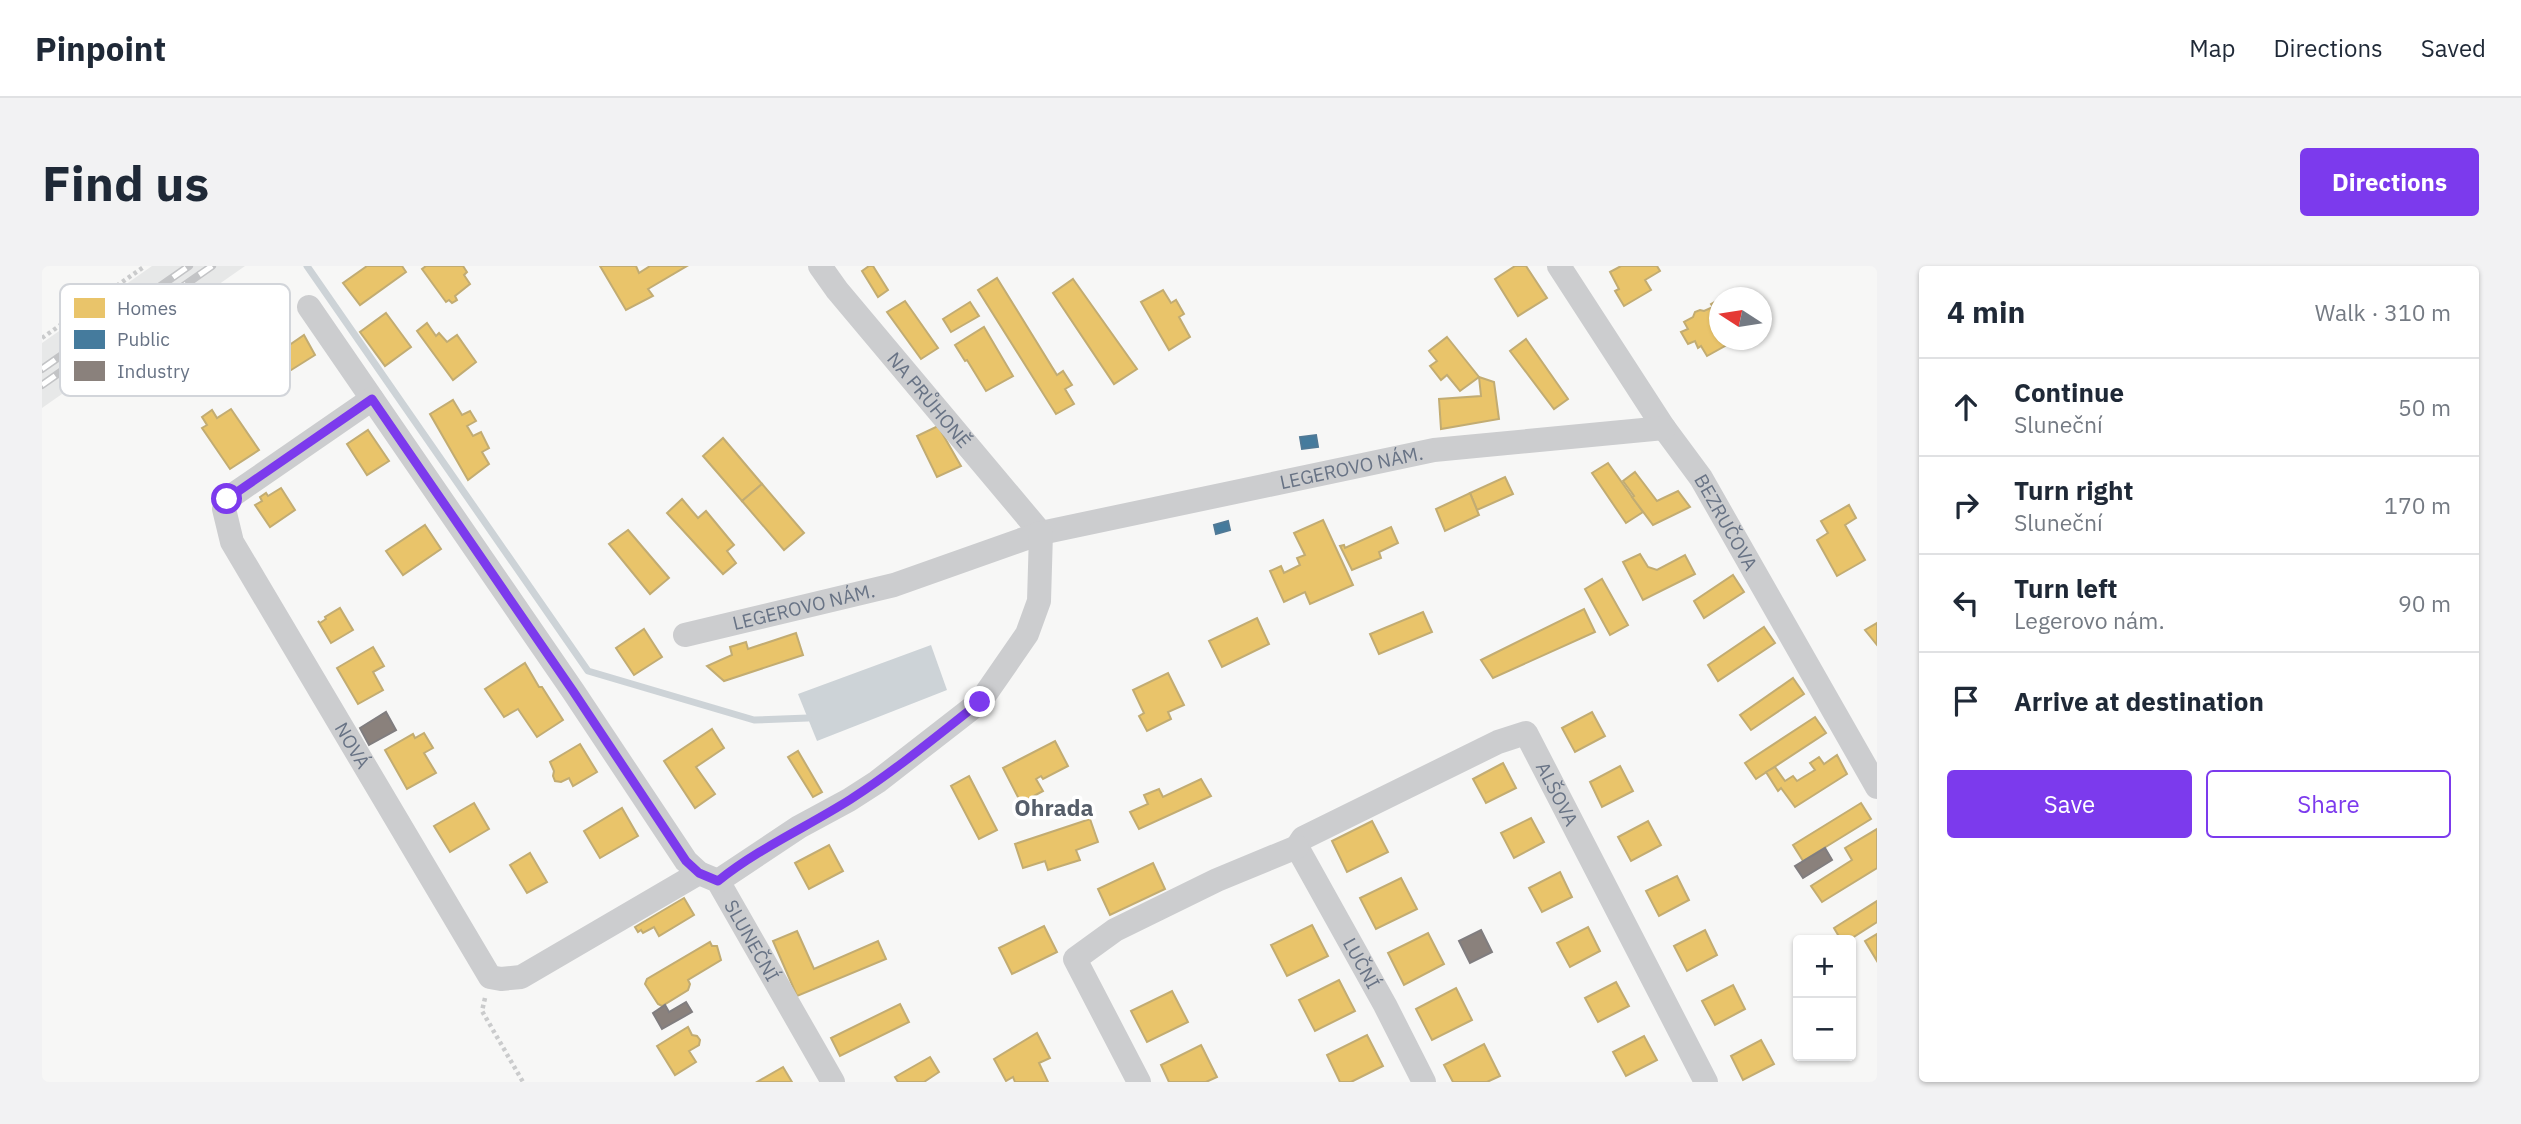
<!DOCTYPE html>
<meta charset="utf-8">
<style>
body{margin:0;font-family:"IBM Plex Sans",sans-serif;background:#f2f2f3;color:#1f2937}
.controls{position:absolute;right:21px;bottom:21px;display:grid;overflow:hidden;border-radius:7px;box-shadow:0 2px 5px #0004}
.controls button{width:63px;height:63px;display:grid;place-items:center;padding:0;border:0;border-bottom:2px solid #e0e1e3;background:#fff;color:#1f2937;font:35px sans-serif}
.compass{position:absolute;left:1667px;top:21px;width:63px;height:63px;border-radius:50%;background:#fff;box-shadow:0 2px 5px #0004;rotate:282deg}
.stop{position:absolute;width:21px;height:21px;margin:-16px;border:5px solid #7c3aed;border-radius:50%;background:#fff}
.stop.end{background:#7c3aed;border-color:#fff;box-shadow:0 2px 7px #0008}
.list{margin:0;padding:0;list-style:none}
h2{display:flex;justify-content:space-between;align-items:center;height:91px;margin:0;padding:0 28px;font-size:30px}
h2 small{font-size:23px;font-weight:400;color:#747a83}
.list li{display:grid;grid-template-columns:46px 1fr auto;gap:21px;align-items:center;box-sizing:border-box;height:98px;padding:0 28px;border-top:2px solid #e0e1e3}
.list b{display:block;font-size:26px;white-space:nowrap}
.list p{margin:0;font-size:23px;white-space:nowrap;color:#747a83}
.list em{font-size:23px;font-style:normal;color:#747a83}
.actions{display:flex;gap:14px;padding:21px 28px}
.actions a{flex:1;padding:16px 0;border:2px solid #7c3aed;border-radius:7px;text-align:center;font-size:24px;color:#7c3aed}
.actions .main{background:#7c3aed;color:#fff}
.icon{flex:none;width:38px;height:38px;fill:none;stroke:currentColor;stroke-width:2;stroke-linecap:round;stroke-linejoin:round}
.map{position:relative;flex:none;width:1835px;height:816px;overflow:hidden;border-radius:7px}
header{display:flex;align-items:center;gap:42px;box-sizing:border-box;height:98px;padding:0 35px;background:#fff;border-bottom:2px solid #e0e1e3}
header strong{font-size:33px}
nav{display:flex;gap:38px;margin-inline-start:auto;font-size:24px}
.intro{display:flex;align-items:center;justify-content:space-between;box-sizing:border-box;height:168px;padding:0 42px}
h1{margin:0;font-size:49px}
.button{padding:18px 32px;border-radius:7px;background:#7c3aed;color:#fff;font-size:24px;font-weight:700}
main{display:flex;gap:42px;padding:0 42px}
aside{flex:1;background:#fff;border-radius:7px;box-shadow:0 2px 5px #0004}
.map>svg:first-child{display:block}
.built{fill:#e7e8e8}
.water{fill:#cdd3d7}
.homes{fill:#e9c46a;stroke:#c2ac72;stroke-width:2}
.public{fill:#457b9d;stroke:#507996;stroke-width:2}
.industry{fill:#8a817c;stroke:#807d7f;stroke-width:2}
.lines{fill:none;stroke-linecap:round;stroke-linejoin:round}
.stream{stroke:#cdd3d7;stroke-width:7}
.path{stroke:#cacbcc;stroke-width:4.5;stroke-dasharray:3.5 3.5;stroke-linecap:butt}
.minor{stroke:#cccdcf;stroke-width:24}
.rail-casing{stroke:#c3c4c6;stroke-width:8}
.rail{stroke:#fff;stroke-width:5;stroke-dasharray:16;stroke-linecap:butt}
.route{stroke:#7c3aed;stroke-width:9}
.labels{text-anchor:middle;stroke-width:7;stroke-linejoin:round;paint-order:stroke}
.street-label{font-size:19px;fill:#687385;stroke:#fff}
.quarter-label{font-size:23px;font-weight:bold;fill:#565e6a;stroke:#fff}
.key{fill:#fff;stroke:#d2d5da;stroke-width:2}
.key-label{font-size:19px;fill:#687385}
</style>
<header>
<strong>Pinpoint</strong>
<nav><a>Map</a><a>Directions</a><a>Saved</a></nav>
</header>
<div class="intro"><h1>Find us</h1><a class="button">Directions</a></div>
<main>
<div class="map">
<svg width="1835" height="816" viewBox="0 0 1835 816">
<rect width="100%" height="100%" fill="#f7f7f6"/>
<path class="built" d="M110,0H203L0,142V77Z"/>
<path class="water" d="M889,379L905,424L775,475L756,428Z"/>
<g class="homes">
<path d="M325,0H360L364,6L318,39L301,17Z"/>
<path d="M384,0H421L425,6L422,9L428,18L413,30L415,34L410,37L407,34L404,36L380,3Z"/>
<path d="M558,0H594L597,7L608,0H645L606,23L611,30L584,44Z"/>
<path d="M827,0H831L846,24L836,31L820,5Z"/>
<path d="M1473,0H1484L1505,32L1476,50L1453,13Z"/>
<path d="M1579,0H1615L1618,5L1603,14L1609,24L1582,40L1573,25L1577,23L1568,6Z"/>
<path d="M955,12L1015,109L1021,105L1030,119L1023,123L1032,138L1014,148L936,24Z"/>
<path d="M1031,13L1095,103L1072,118L1011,27Z"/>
<path d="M1121,24L1129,37L1134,34L1142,48L1137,51L1148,71L1127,84L1099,36Z"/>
<path d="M1678,33V74H1689L1690,76L1665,90L1659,80L1656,82L1653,75L1646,78L1639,66L1646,63L1642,56L1651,51L1653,46L1658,44L1662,45L1671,41L1669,38Z"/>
<path d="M863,35L896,82L879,93L845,46Z"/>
<path d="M928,36L937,50L909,66L901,53Z"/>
<path d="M344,47L369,81L343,100L318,66Z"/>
<path d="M385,57L394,70L397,67L405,76L415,69L434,96L411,114L375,65Z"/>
<path d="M942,61L971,110L944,125L925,94L923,95L913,79Z"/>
<path d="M262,69L273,89L246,106L239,96L228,106L220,94L229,88L231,92L235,90L231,84L241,78L243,82Z"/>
<path d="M1405,71L1437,111L1418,125L1405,109L1399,114L1388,100L1395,95L1387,85Z"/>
<path d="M1484,73L1526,133L1512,143L1468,85Z"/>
<path d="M1437,111L1452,116L1457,153L1399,163L1397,133L1439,130Z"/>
<path d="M411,134L420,149L428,145L434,155L425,160L431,170L439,166L447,182L440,186L447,198L426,214L388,148Z"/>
<path d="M189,143L217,184L188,203L160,162L165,159L160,151L170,144L175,152Z"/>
<path d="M896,160L919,200L895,211L875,170Z"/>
<path d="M326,164L347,195L325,209L305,178Z"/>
<path d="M681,172L720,218L700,235L661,190Z"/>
<path d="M1566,197L1601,246L1584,257L1550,207Z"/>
<path d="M1593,206L1615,235L1636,225L1648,241L1611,259L1590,231L1592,230L1581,215Z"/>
<path d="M1463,211L1471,228L1435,244L1428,227Z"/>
<path d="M720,218L762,267L742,284L700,235Z"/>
<path d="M239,222L253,244L228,261L213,239L220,235L218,231L224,227L226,230Z"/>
<path d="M1428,227L1437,249L1403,265L1394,243Z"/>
<path d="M640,233L656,252L664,245L692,279L685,285L694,297L681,308L625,247Z"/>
<path d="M1807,239L1814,252L1803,259L1823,294L1795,310L1775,274L1786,267L1779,255Z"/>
<path d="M1281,254L1311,319L1268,338L1263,326L1242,336L1228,305L1239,300L1242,307L1258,299L1255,292L1263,289L1252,267Z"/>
<path d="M383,259L399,283L361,309L344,285Z"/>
<path d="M1349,261L1356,277L1337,286L1339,292L1310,304L1298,280L1302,279L1303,282Z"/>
<path d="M586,264L627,312L608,328L567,278Z"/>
<path d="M1598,288L1606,301L1615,304L1643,289L1653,308L1601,334L1581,296Z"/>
<path d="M1691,309L1702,326L1662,352L1652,335Z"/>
<path d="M1560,313L1586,359L1568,369L1543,323Z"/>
<path d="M298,342L311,364L289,377L276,355L278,357L284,353L283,351Z"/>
<path d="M1542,343L1553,366L1451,412L1439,394Z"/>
<path d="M1381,346L1390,366L1337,388L1328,368Z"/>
<path d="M1215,352L1227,378L1180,401L1167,375Z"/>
<path d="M1835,357V379L1823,364Z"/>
<path d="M1722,361L1733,377L1676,415L1666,399Z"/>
<path d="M602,363L620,391L592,409L574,382Z"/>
<path d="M754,367L761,389L682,415L665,400L690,389L688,381L704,376L706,383Z"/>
<path d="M331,381L342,400L331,406L341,424L316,438L295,402Z"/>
<path d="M483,397L497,421H500L521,454L495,471L476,443L462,451L443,423Z"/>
<path d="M1126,407L1142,439L1126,446L1129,453L1105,465L1097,450L1102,447L1091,424Z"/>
<path d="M1751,412L1762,428L1709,464L1698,449Z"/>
<path d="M1550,446L1563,470L1533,486L1520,462Z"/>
<path d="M1773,451L1784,467L1714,513L1703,497Z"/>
<path d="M670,463L682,482L654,501L673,528L653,542L622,495Z"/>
<path d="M382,467L391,482L382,487L394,507L365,523L343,484L371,468L373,472Z"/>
<path d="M1013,475L1026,500L1001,513L999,510L994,513L1001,525L979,537L961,502Z"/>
<path d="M538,478L555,506L531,520L527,512L519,516L513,515L511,510L512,505L508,496Z"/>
<path d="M756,485L780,526L771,531L746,491Z"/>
<path d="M1795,489L1805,508L1753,541L1739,522L1736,525L1724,506L1733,501L1743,515L1751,510L1755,515L1773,504L1768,497L1777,491L1782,498Z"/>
<path d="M1461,497L1474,522L1444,537L1431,513Z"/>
<path d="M1578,500L1591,525L1560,541L1548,516Z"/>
<path d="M927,510L955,564L937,573L909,520Z"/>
<path d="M1159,513L1169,530L1097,563L1088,546L1106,538L1102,529L1117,523L1121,531Z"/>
<path d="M432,537L447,563L408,586L392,560Z"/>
<path d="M1819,537L1829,553L1761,595L1751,579Z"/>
<path d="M580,542L596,570L558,592L542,565Z"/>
<path d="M1489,552L1502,576L1472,592L1459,567Z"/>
<path d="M1048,553L1056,576L1034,584L1038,594L1006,604L1003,595L981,602L973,578Z"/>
<path d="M1330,555L1346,586L1305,606L1290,575Z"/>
<path d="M1606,555L1619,579L1589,595L1576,571Z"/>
<path d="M1835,563V602L1780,636L1769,620L1810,594L1803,582Z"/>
<path d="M787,579L801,605L767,623L753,597Z"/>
<path d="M488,587L505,616L485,627L468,599Z"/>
<path d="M1111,597L1123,623L1068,649L1056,623Z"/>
<path d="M1518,606L1530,631L1500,646L1487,622Z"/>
<path d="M1635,610L1647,634L1617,650L1604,625Z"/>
<path d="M1359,612L1375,643L1334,663L1318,632Z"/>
<path d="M642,632L652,649L617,670L612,661L601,667L599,664L596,666L593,661Z"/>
<path d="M1835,635V656L1810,672L1809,670L1799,674L1792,662Z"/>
<path d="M1270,659L1286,690L1245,710L1229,679Z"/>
<path d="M1002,660L1015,686L970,708L957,682Z"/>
<path d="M1546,661L1558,685L1528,701L1515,677Z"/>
<path d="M1663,664L1675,689L1645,705L1632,680Z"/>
<path d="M755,665L772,703L836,675L844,693L755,730L731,675Z"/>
<path d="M1386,667L1402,698L1362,719L1346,687Z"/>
<path d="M1835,668V695L1823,675Z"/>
<path d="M668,676L670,680H675L679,694L646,714L648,718L646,724L620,740L616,738L603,718L605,713Z"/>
<path d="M1297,714L1313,745L1273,765L1257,734Z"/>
<path d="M1574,716L1587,740L1556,756L1543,732Z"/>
<path d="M1691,719L1703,743L1673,759L1660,735Z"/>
<path d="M1414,722L1430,754L1390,774L1374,743Z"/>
<path d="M1130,725L1146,756L1105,776L1089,745Z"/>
<path d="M858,738L867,756L798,790L789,772Z"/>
<path d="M646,761L650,769L655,770L658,774L657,779L647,785L654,796L633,809L615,780Z"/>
<path d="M995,767L1008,792L997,797L1006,816H973L971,811L964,815L952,793Z"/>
<path d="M1325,769L1341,800L1309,816H1298L1285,789Z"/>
<path d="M1602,770L1615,794L1584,810L1571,786Z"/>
<path d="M1719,774L1732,798L1701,814L1689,790Z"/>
<path d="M1442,778L1458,810L1445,816H1411L1402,799Z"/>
<path d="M1159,779L1175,811L1164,816H1127L1119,799Z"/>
<path d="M888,791L897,806L882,816H856L853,811Z"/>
<path d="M741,801L750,816H715Z"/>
</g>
<g class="public">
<path d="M1274,169L1276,181L1260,183L1258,171Z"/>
<path d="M1186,255L1188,264L1174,268L1172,259Z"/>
</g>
<g class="industry">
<path d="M344,446L354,464L327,479L318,462Z"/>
<path d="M1783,582L1790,594L1761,612L1753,600Z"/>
<path d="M1439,664L1450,686L1428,697L1417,675Z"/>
<path d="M644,736L650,746L620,763L611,747L623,739L627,746Z"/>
</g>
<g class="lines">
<path class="stream" d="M265,0L546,405L712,454L766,452"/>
<g class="path">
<path d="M0,72L103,0"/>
<path d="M443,732L440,745L481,816"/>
</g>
<g class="minor">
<path id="s1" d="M778,0L795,24L999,267"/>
<path id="s2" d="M1517,0L1622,162L1659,212L1835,521"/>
<path id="s3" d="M267,41L531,425L644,595L657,607L676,615L791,816"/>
<path id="s4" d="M330,133L185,233L182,243L190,276L448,711L459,713L479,711L657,607"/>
<path id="s5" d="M643,369L852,319L999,267L1392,184L1622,162"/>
<path id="s6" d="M1255,581L1261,572L1456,476L1484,467L1664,816"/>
<path id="s7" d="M1255,581L1343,739L1382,816"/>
<path d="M676,615L757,561L807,534L835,516L938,436L985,368L997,335L999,267"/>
<path d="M1097,816L1033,693L1073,664L1175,614L1255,581"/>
</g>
<defs>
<g id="rail">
<path d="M0,103L147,0"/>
<path d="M0,119L170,0"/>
</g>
</defs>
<use href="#rail" class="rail-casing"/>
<use href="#rail" class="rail"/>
</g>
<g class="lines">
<path class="route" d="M185,233L330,133L531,425L644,595L657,607L676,615C717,582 765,561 809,533C854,504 896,469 938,436"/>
</g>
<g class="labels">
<g class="street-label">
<text dy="7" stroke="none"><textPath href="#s1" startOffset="173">NA PRŮHONĚ</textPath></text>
<text dy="7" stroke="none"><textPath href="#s5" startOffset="688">LEGEROVO NÁM.</textPath></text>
<text dy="7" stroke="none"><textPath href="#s2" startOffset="306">BEZRUČOVA</textPath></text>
<text dy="7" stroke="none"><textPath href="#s5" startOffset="122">LEGEROVO NÁM.</textPath></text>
<text dy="7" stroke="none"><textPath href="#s4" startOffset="457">NOVÁ</textPath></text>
<text dy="7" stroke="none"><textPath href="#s6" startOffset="326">ALŠOVA</textPath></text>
<text dy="7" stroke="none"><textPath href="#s3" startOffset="777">SLUNEČNÍ</textPath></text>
<text dy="7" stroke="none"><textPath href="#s7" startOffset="133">LUČNÍ</textPath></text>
</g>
<g class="quarter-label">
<text x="1012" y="550">Ohrada</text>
</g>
</g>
<rect x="18" y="18" width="230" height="112" rx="10" class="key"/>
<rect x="32" y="32" width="31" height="20" fill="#e9c46a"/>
<rect x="32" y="64" width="31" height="19" fill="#457b9d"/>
<rect x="32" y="95" width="31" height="20" fill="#8a817c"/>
<g class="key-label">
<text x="75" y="49">Homes</text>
<text x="75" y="80">Public</text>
<text x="75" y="112">Industry</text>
</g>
</svg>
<div class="controls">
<button>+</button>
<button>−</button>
</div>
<svg class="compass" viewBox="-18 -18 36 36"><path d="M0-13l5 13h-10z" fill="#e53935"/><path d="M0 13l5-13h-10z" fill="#747a83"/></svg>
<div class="stop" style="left:185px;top:233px"></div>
<div class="stop end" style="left:938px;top:436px"></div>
</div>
<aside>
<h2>4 min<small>Walk · 310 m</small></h2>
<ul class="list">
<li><svg class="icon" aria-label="ahead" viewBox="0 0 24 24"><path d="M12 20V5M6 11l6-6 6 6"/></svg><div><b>Continue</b><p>Sluneční</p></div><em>50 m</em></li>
<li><svg class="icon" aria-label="right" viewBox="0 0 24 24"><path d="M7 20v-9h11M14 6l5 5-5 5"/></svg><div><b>Turn right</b><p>Sluneční</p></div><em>170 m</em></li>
<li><svg class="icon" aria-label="left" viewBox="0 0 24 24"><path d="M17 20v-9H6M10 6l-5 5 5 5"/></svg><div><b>Turn left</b><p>Legerovo nám.</p></div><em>90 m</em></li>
<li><svg class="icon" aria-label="arrive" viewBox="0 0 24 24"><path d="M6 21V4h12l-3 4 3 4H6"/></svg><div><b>Arrive at destination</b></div></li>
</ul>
<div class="actions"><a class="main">Save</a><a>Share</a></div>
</aside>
</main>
